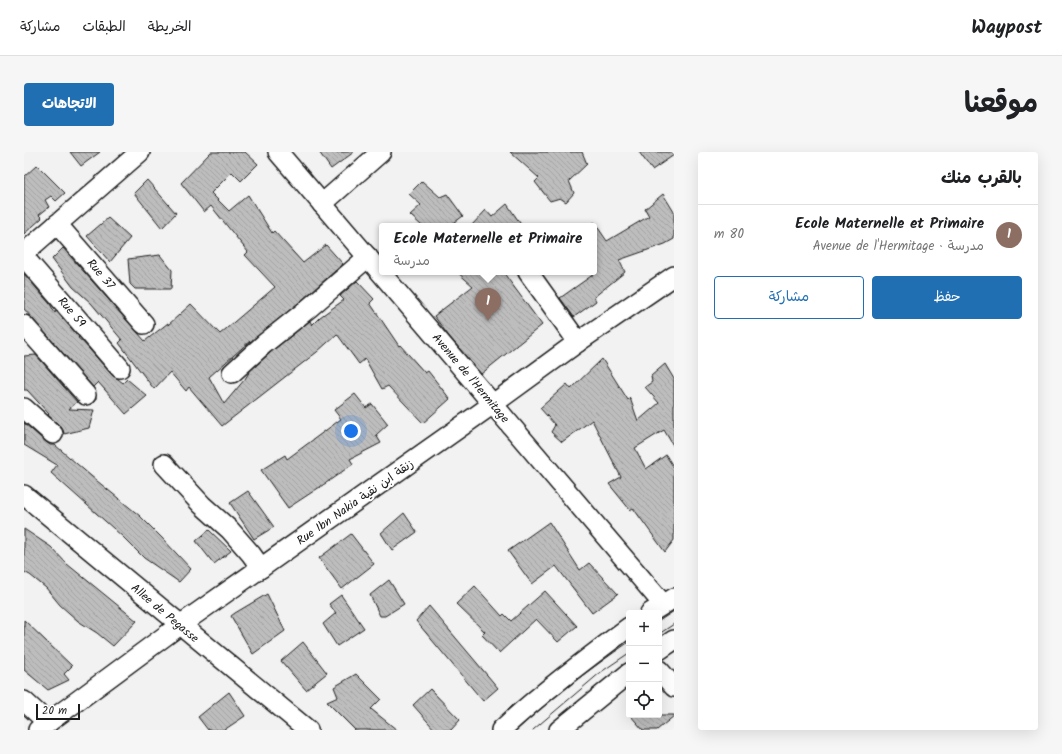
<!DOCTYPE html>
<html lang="ar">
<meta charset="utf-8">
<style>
body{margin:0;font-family:Kalam,"Playpen Sans Arabic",sans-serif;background:#f6f6f6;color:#202124;direction:rtl}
.controls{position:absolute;right:12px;bottom:12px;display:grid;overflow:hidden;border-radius:4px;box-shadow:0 4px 16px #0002}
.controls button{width:36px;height:36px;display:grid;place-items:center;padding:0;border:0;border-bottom:1px solid #e0e0e0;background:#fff;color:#202124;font:20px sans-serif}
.scale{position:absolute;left:12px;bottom:10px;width:44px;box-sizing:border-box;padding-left:4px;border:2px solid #1c1c1c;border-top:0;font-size:11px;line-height:14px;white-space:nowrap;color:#1c1c1c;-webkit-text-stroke:3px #fff;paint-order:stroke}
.you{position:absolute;left:327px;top:279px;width:14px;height:14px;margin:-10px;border:3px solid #fff;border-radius:50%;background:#1a73e8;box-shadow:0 0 0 6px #1a73e833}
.badge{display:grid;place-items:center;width:26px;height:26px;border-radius:50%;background:#1f6fb2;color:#fff;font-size:13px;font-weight:700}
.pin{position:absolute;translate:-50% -33px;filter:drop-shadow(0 1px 2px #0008)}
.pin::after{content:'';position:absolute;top:21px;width:14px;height:12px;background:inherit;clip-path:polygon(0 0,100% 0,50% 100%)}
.popup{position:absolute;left:355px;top:71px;width:218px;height:52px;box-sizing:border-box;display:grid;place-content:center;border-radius:4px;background:#fff;filter:drop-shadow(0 1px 3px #0005);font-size:13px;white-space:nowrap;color:#757577}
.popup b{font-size:15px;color:#202124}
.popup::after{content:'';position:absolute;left:50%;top:100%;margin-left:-8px;border:8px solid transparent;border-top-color:#fff}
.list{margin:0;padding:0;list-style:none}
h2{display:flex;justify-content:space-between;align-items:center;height:52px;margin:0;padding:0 16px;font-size:17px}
h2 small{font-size:13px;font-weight:400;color:#757577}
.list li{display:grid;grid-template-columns:26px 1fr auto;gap:12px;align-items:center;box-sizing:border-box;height:60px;padding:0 16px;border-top:1px solid #e0e0e0}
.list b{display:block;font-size:15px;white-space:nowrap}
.list p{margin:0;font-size:13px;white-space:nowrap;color:#757577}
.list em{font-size:13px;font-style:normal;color:#757577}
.actions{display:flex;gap:8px;padding:12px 16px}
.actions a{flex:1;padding:9px 0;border:1px solid #1f6fb2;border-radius:4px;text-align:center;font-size:14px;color:#1f6fb2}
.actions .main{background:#1f6fb2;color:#fff}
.icon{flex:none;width:22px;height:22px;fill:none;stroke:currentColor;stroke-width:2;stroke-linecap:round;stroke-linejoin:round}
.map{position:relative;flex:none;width:650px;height:578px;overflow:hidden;direction:ltr;border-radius:4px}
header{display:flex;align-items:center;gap:24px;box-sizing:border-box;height:56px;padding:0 20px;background:#fff;border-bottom:1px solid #e0e0e0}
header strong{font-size:19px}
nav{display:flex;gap:22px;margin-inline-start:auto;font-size:14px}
.intro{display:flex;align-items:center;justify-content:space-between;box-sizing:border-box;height:96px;padding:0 24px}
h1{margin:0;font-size:28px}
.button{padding:10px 18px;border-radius:4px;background:#1f6fb2;color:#fff;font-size:14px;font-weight:700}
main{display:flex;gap:24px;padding:0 24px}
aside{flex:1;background:#fff;border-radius:4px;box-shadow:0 4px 16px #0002}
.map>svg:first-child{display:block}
.building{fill:url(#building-back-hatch);stroke:#1c1c1c}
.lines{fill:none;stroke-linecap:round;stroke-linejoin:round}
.minor-casing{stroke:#1c1c1c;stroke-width:22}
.minor{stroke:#fff;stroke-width:19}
.tram{stroke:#1c1c1c;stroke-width:1}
.labels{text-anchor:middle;stroke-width:4;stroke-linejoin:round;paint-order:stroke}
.street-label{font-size:12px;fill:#1c1c1c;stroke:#fff}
</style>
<header>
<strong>Waypost</strong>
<nav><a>الخريطة</a><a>الطبقات</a><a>مشاركة</a></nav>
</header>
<div class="intro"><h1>موقعنا</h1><a class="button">الاتجاهات</a></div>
<main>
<aside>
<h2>بالقرب منك<small></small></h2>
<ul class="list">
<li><span class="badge" style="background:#8d6e63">1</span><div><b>Ecole Maternelle et Primaire</b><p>مدرسة · Avenue de l'Hermitage</p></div><em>80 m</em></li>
</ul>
<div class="actions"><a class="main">حفظ</a><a>مشاركة</a></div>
</aside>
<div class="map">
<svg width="650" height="578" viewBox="0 0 650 578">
<defs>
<pattern id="building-back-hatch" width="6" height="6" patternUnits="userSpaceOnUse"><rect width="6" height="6" fill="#bdbdbd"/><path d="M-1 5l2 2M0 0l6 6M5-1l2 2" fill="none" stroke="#a2a2a2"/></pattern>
</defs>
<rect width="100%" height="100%" fill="#f2f2f2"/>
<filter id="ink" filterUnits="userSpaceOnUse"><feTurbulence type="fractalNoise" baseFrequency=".025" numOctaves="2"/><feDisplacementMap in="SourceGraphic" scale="8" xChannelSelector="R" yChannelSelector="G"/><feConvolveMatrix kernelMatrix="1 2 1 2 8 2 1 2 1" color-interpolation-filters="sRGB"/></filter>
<g filter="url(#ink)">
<g class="building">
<path d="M46,0H76L57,14Z"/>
<path d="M187,0H221L234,12L217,29L208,20L187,41L205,59L224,43L248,81L250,79L279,111L302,93L319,112L278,148L226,190V189L185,225L200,252L221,227L226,219L247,200L286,169L288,173L296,165L320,148L316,144L333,129L350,147L346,151L375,194L376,193L401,221L404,219L426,247L399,271L364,234L358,237L341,207L335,212L313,182L293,200L198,274L165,235L162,239L146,220L130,237L95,191L98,188L67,151L49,135L28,107L39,96L121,189L144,171V173L167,152L196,182L251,135L221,103L224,100L187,54L180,60L157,31Z"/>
<path d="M295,0H330L307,17Z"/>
<path d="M486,0H558L563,12L545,29L550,41L542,50L536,46L526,49L511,30L515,26Z"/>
<path d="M615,0H650V3L628,18Z"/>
<path d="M13,13L41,41L32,49L27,44L21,48L25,55L15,63L18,66L0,82V25Z"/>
<path d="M123,28L152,61L138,76L110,41Z"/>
<path d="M398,29L416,45L423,42L439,64L426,74H398L386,63L397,53L385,42Z"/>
<path d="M639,42L650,60V87L641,92L595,108L601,120L570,145L572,149L550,165L536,146L570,122V70L583,89L625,64L621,57Z"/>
<path d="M483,52L498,74H447L462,58L468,65Z"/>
<path d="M84,66L106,86L86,110L63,84Z"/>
<path d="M136,103L148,118L147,137H111L106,132L104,107Z"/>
<path d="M433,120H479L518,173L457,222L424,183L410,164L449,134Z"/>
<path d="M0,122L26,152L31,161L32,159L55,185L54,186L59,190L88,223L94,227L99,231L103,227L123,244L102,262L74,230L69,235L0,157Z"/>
<path d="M12,203L53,250L45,257L70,258L65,276L40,282L39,278L36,274L24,263L25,262L3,238H0V204Z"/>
<path d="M578,207L604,248L606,246L614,269L635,251L621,235L628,230L627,224L641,212L650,227V295L640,278L611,296L622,317L642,303L650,316V388L641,400L609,356L606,358L585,332L597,325L568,268L538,290L527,280L531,273L516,256L543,232L547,237Z"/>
<path d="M331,242L342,256L348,252L364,272L352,283L357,291L326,307L329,312L302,331L264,356L237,318L261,303L263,307L317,267L310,258Z"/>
<path d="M0,271L22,290L26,293H31L67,324L116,364L138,386L167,417L155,430L120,406L99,385L27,321L33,313L0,293Z"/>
<path d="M224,339L250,375L230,387L206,351Z"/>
<path d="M380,361L393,380L368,398L357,381Z"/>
<path d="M525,370L556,418L565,411L594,442L568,461L532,414L508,432L484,399Z"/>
<path d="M0,377L27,395L43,412L113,469L89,494L73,481L54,469L36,453L22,436L6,423L0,420Z"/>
<path d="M185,378L207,399L190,412L172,389Z"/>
<path d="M327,382L350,412L318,437L295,406Z"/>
<path d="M365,428L380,452L361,464H356L346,443Z"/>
<path d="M451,434L478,464L480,462L487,469L521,439L553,474L534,490L512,467L475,501L458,483L461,480L432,452Z"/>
<path d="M243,442L261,479L229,502L207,464L211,461Z"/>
<path d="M317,443L340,476L313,494L299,472L312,461L305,452Z"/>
<path d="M405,454L474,536L459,549L392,469Z"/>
<path d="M0,468L48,514L40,522L45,528L24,538L0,518Z"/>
<path d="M279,490L303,521L282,538L257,509Z"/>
<path d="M332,522L357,547L347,557L373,578H331L303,550L314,545L310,535Z"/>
<path d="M406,537L436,568L427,578H411L389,553Z"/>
<path d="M205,540L221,564L200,578H184L174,565Z"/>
<path d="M606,563H650V564L633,578H619Z"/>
</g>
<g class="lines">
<defs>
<g id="minor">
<path d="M254,0L639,452"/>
<path d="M298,52L357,0"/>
<path d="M33,72L120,172"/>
<path d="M0,101L116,0"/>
<path d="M0,105L96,216"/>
<path d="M504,120L554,190"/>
<path d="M0,173L62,243"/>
<path d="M208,221L240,192L285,156L344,105"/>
<path d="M0,256L29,282"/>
<path d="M140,312L178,353L206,378L227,402L237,416"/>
<path d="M0,343L284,578"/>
<path d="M626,461L650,446"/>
<path d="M635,498L650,488"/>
<path d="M635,518L650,535"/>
<path d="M0,549L24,571"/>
<path d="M14,578L156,473L469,252L554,190L650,124"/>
<path d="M477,578C517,541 561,508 605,475"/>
<path d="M535,578L605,521"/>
</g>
</defs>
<use href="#minor" class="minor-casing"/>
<use href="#minor" class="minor"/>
<g class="tram">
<path d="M635,469L650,459"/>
<path d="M635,482L650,472"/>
<path d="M493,578C528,545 566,517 605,490"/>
<path d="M509,578L577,520L605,501"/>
</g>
</g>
</g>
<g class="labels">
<g class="street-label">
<text transform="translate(77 122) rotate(49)" y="4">Rue 37</text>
<text transform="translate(48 160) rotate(49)" y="4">Rue 59</text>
<text transform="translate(447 226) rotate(50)" y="4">Avenue de l'Hermitage</text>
<text transform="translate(331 350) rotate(-35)" y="4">Rue Ibn Nakia زنقة ابن نقية</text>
<text transform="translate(141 461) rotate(40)" y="4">Allee de Pegasse</text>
</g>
</g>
</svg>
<div class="controls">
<button>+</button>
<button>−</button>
<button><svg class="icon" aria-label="locate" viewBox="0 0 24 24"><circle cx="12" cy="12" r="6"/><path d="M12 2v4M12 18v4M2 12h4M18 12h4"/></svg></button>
</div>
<div class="scale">20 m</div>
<div class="you"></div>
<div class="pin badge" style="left:464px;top:169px;background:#8d6e63">1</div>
<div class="popup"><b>Ecole Maternelle et Primaire</b>مدرسة</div>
</div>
</main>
